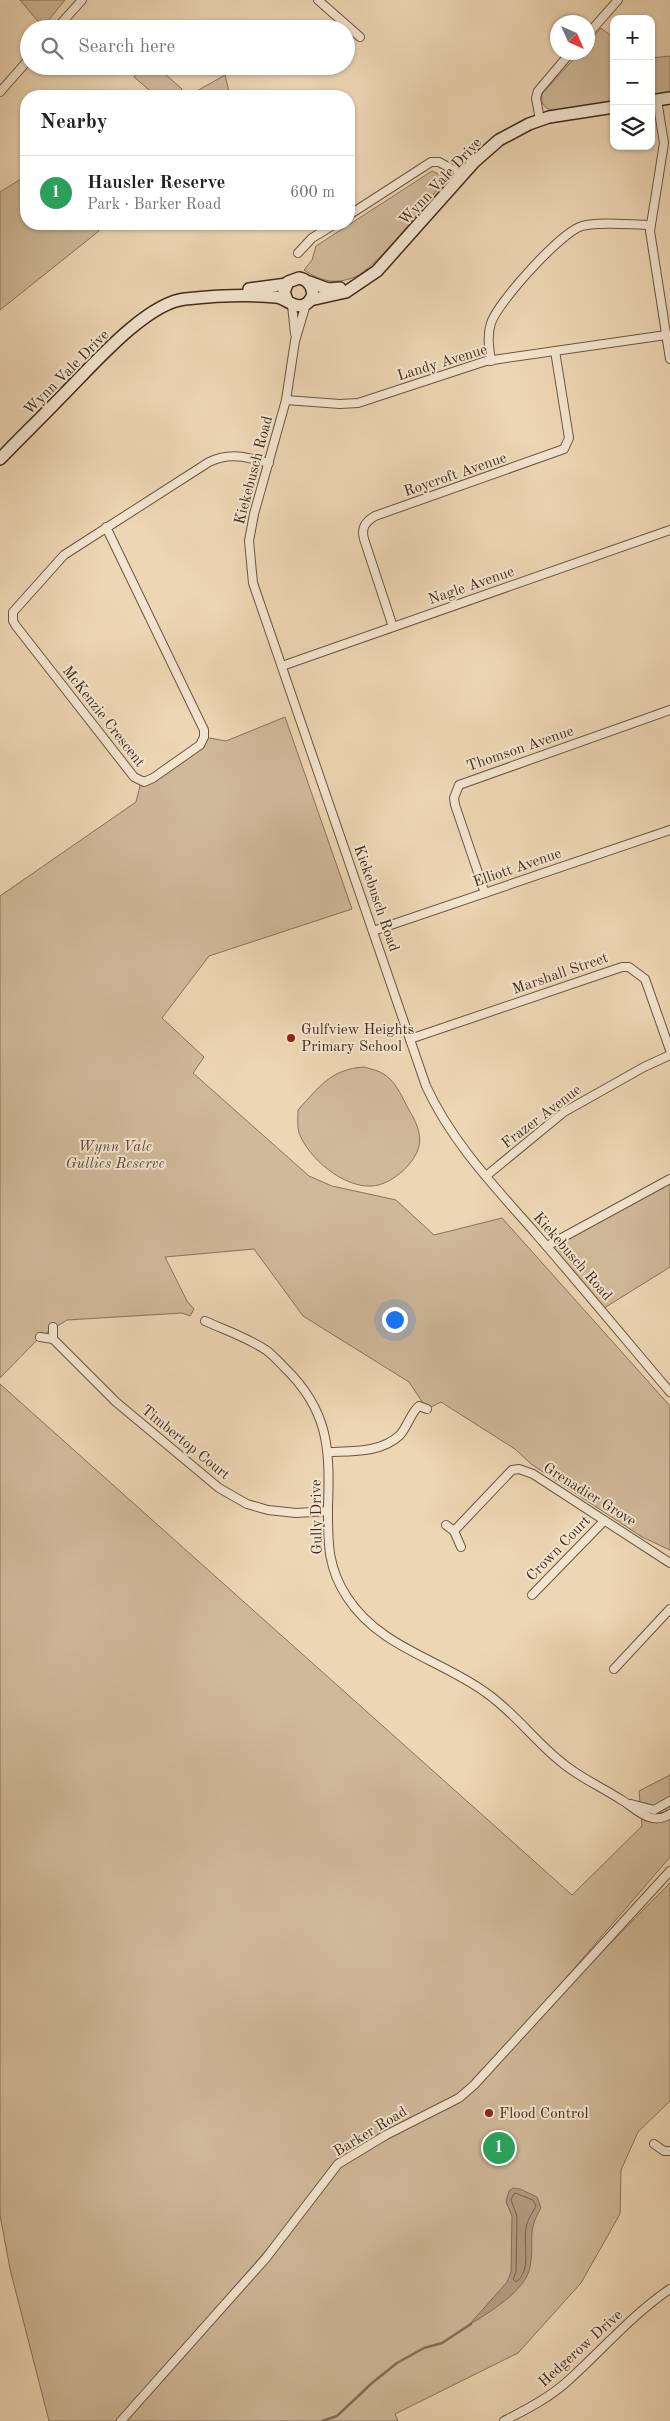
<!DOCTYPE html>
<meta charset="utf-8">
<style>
body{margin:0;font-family:"Old Standard TT",serif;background:#f6f6f6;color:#222}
.controls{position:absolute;right:15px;top:15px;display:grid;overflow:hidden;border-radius:10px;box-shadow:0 1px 4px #0004}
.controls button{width:45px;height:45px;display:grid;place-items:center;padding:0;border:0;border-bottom:1px solid #e0e0e0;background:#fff;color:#222;font:25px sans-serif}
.compass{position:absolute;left:550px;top:15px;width:45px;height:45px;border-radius:50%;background:#fff;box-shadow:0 1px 4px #0004;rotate:135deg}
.you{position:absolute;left:394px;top:1319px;width:18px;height:18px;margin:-12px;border:4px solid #fff;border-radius:50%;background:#1a73e8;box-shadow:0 0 0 8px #1a73e833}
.badge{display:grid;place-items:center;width:32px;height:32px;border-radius:50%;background:#2563eb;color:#fff;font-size:16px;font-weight:700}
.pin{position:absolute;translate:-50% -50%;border:2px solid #fff;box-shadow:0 1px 5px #0006}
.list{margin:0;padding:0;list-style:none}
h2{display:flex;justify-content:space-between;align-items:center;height:65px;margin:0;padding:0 20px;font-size:21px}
h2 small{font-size:16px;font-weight:400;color:#767676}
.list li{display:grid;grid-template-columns:32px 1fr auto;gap:15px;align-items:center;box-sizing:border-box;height:75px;padding:0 20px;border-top:1px solid #e0e0e0}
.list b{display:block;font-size:19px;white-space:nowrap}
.list p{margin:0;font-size:16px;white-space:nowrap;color:#767676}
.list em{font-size:16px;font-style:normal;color:#767676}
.icon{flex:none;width:28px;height:28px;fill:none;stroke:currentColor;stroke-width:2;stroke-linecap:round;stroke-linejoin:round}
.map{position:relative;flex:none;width:670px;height:2421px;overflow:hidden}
.search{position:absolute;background:#fff;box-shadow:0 1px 4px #0004;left:20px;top:20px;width:335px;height:55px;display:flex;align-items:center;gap:12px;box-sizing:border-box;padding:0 18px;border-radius:28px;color:#767676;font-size:19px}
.panel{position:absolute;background:#fff;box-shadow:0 1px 4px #0004;left:20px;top:90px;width:335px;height:140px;border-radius:20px}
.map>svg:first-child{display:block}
.green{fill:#d0b99a;stroke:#88725a}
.water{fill:#b39c80;stroke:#856e57}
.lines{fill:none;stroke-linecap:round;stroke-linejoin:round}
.shore{stroke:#7a634d;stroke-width:1}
.stream{stroke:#856e57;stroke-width:2.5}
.minor-casing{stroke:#6c5540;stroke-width:10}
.secondary-casing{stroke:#412a1a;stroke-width:14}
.minor{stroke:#f3e4ce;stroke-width:8}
.secondary{stroke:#f3e4ce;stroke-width:11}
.poi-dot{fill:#8f2418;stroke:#f3e4ce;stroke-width:2}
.labels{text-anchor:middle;stroke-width:4;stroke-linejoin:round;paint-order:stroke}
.street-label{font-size:15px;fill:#412a1a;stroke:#f3e4ce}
.poi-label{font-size:15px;fill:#412a1a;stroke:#f3e4ce;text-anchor:start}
.park-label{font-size:15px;font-style:italic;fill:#5e4734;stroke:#f3e4ce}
</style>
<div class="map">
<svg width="670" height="2421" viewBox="0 0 670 2421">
<rect width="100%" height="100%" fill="#edd6b4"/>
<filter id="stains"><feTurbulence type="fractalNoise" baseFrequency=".004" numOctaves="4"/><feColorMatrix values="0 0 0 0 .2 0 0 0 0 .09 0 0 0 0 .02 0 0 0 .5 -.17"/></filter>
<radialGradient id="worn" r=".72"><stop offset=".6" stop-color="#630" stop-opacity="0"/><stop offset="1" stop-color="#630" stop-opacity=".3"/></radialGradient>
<g class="green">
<path d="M20,0H65L43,27Z"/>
<path d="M601,28L611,36V64H614V101L553,111C543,107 541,104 542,94L579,53L588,52V43Z"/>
<path d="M670,56V93L651,95V58Z"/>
<path d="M143,66H156L182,89L175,96H156L134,77Z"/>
<path d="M225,75L230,96H188Z"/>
<path d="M432,171L447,178C429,199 378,267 355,277C335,285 320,281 304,270L312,260L316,246Z"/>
<path d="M26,176V224H91L99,231L0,310V192Z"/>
<path d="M285,717L352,909L209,956L162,1018L204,1057L193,1073L309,1176L332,1186L396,1200L434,1235L502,1218L670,1406V1550L642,1537L531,1464L515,1449L441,1402L427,1409L409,1382L303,1316L254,1249L165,1257L187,1301L194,1309L190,1316L182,1313L67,1320L40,1337L0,1378V896L136,802L141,782L153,778L204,737L226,741Z"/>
<path d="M364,1067C371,1069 380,1071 385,1075C396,1082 403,1099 409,1110C415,1120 422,1133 419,1146C415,1164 391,1185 372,1186C344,1188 309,1159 299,1133C297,1127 298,1117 298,1110C319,1087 331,1069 364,1067Z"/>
<path d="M670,1180V1267L601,1310L547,1246Z"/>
<path d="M0,1384L572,1895L642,1826L639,1791L670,1775V1857L497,2058L670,1883V2101L638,2132L621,2170L620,2214L581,2283L518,2353L395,2414L398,2421H121L266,2258L309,2200L120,2421H49L10,2269L0,2215Z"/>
</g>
<path class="water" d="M513,2188L520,2189L537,2197L541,2208C526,2233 535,2241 530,2267C526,2291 488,2313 469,2325L507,2282L511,2272L512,2216L506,2202L509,2191Z"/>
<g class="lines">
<path class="shore" d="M515,2193L533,2200L536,2206C532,2214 527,2220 526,2228C523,2245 532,2271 516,2282L513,2279L516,2272L517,2216L511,2200Z"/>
<path class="stream" d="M322,2421L337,2416L372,2383L397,2363L424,2348L442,2343L471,2324"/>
<defs>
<g id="minor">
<path d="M318,0L360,37"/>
<path d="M56,29L82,0"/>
<path d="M588,34L618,0"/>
<path d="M0,92L29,59"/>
<path d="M657,100L664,143L650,231L670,359"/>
<path d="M540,120L536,98L538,91L571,52"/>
<path d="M349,215L431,162H439L463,175"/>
<path d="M298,253L312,238L335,224"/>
<path d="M306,304L295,341L286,400L254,514L249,541L253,583L426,1086C452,1143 496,1188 537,1235C582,1287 626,1340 670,1392"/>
<path d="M292,305L295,334"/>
<path d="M491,361C489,348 487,335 491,323C498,302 561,232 582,226C601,221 631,225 651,225"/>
<path d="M286,400L340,404L358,403L486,361L666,335"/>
<path d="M106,527L204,730V737L200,745L153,778L144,782L134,777L16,626L13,621V612L64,555L209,462C230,452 247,457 269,463"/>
<path d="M393,627L364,539C361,528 365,522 375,516L564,449L569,438L555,351"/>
<path d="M282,666L670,530"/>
<path d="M485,893L455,805L454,798L459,785L670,710"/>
<path d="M373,931L670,830"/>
<path d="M410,1039L622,967H629L645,979L670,1050"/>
<path d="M486,1176L564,1112L644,1067L670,1055"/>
<path d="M547,1246L670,1179"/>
<path d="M205,1321C225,1330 248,1338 266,1350C273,1355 279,1362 285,1368C329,1411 330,1449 328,1507C328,1541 327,1567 347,1597C379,1647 439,1659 485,1692C513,1711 534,1740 560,1761C578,1777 600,1786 620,1799C636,1808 650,1827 670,1814"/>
<path d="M40,1337L53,1339L116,1402L219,1488L247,1504L268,1510L296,1513L328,1511"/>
<path d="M53,1339V1327"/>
<path d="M329,1452C352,1451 381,1453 400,1435C407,1427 412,1411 419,1406L427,1409"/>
<path d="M446,1525L454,1531L461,1547"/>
<path d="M454,1531L512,1470L519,1469L533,1474L670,1563"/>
<path d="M532,1595L604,1521"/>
<path d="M614,1669L670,1609"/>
<path d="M631,1804L654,1810L670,1801"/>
<path d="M654,2144L664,2151H670"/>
<path d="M121,2421L266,2258L338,2164L386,2135L459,2098L474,2085L670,1871"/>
<path d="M504,2421C527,2409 551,2397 571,2378C604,2348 633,2314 670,2289"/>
</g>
<g id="secondary">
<path d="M651,101L670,98"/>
<path d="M309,282L328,289L340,288"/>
<path d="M249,289L287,284"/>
<path d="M310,300L346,292L377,271L474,162L499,140L529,124L549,117L614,107"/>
<path d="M0,459C21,437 43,416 64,394C92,366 146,303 185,299C214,296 247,294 276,297C286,298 294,309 304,305C319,298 312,280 299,278L288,282L284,292L287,300"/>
</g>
</defs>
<use href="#minor" class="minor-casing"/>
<use href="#secondary" class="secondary-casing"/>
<use href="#minor" class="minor"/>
<use href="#secondary" class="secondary"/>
</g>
<g class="poi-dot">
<circle cx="291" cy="1038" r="5"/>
<circle cx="489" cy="2113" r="5"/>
</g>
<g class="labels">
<g class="street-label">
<text transform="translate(440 181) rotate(-47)" y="5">Wynn Vale Drive</text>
<text transform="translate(442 362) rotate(-17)" y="5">Landy Avenue</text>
<text transform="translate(66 372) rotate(-45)" y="5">Wynn Vale Drive</text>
<text transform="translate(253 470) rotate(-75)" y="5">Kiekebusch Road</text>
<text transform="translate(455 474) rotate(-19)" y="5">Roycroft Avenue</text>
<text transform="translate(471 585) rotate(-19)" y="5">Nagle Avenue</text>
<text transform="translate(104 716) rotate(52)" y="5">McKenzie Crescent</text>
<text transform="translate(520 748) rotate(-19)" y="5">Thomson Avenue</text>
<text transform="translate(517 867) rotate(-19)" y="5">Elliott Avenue</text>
<text transform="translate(377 898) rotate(71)" y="5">Kiekebusch Road</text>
<text transform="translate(560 973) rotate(-19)" y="5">Marshall Street</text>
<text transform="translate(541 1116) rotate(-37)" y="5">Frazer Avenue</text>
<text transform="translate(573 1256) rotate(49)" y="5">Kiekebusch Road</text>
<text transform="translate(186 1442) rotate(39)" y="5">Timbertop Court</text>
<text transform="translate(590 1494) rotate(32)" y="5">Grenadier Grove</text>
<text transform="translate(316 1517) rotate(-91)" y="5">Gully Drive</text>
<text transform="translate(558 1548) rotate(-46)" y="5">Crown Court</text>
<text transform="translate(370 2131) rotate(-31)" y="5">Barker Road</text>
<text transform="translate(580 2348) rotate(-42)" y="5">Hedgerow Drive</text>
</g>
<g class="poi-label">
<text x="301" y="1034">Gulfview Heights<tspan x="301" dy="17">Primary School</tspan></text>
<text x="499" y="2118">Flood Control</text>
</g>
<g class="park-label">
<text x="115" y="1151">Wynn Vale<tspan x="115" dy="17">Gullies Reserve</tspan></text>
</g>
</g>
<rect width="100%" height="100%" filter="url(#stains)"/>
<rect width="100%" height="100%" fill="url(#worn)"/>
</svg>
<div class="controls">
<button>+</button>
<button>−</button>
<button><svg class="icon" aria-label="layers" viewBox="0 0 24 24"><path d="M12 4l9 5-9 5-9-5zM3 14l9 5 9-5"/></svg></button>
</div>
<svg class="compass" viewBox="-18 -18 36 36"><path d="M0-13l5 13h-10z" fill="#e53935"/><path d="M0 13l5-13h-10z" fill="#767676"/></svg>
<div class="you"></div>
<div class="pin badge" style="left:499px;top:2148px;background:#2e9e5b">1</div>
<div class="search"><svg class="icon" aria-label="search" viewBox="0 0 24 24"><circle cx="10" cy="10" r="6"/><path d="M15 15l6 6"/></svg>Search here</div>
<section class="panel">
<h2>Nearby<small></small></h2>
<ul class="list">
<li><span class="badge" style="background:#2e9e5b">1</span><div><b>Hausler Reserve</b><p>Park · Barker Road</p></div><em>600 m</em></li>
</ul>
</section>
</div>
